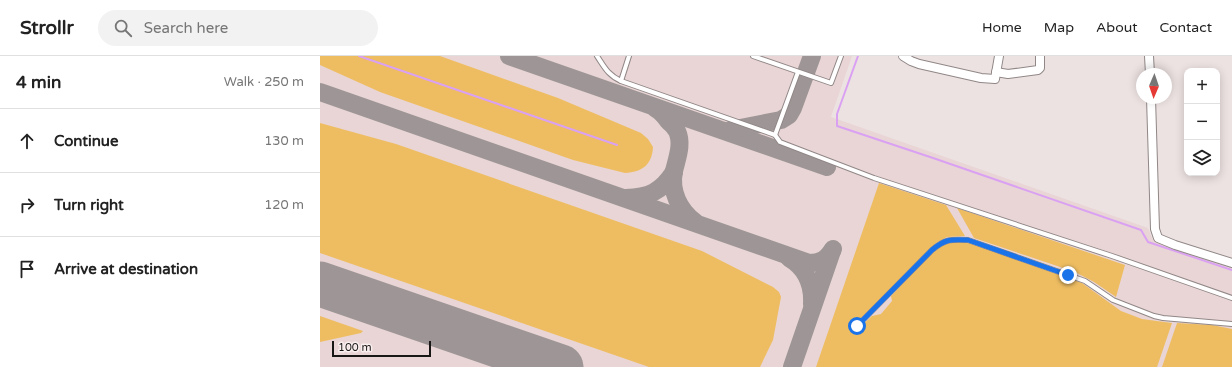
<!DOCTYPE html>
<meta charset="utf-8">
<style>
body{margin:0;font-family:"Varela Round",sans-serif;background:#f2f2f2;color:#222}
.controls{position:absolute;right:12px;top:12px;display:grid;overflow:hidden;border-radius:8px;box-shadow:0 2px 10px #0003}
.controls button{width:36px;height:36px;display:grid;place-items:center;padding:0;border:0;border-bottom:1px solid #e0e0e0;background:#fff;color:#222;font:20px sans-serif}
.compass{position:absolute;left:816px;top:12px;width:36px;height:36px;border-radius:50%;background:#fff;box-shadow:0 2px 10px #0003;rotate:182deg}
.scale{position:absolute;left:12px;bottom:10px;width:99px;box-sizing:border-box;padding-left:4px;border:2px solid #191616;border-top:0;font-size:11px;line-height:14px;white-space:nowrap;color:#191616;-webkit-text-stroke:3px #faefef;paint-order:stroke}
.stop{position:absolute;width:12px;height:12px;margin:-9px;border:3px solid #1a73e8;border-radius:50%;background:#fff}
.stop.end{background:#1a73e8;border-color:#fff;box-shadow:0 1px 4px #0008}
.list{margin:0;padding:0;list-style:none}
h2{display:flex;justify-content:space-between;align-items:center;height:52px;margin:0;padding:0 16px;font-size:17px}
h2 small{font-size:13px;font-weight:400;color:#767676}
.list li{display:grid;grid-template-columns:26px 1fr auto;gap:12px;align-items:center;box-sizing:border-box;height:64px;padding:0 16px;border-top:1px solid #e0e0e0}
.list b{display:block;font-size:15px;white-space:nowrap}
.list em{font-size:13px;font-style:normal;color:#767676}
.icon{flex:none;width:22px;height:22px;fill:none;stroke:currentColor;stroke-width:2;stroke-linecap:round;stroke-linejoin:round}
.map{position:relative;flex:none;width:912px;height:311px;overflow:hidden}
header{display:flex;align-items:center;gap:24px;box-sizing:border-box;height:56px;padding:0 20px;background:#fff;border-bottom:1px solid #e0e0e0}
header strong{font-size:19px}
nav{display:flex;gap:22px;margin-inline-start:auto;font-size:14px}
.search{width:280px;height:36px;background:#f2f2f2;display:flex;align-items:center;gap:10px;box-sizing:border-box;padding:0 14px;border-radius:22px;color:#767676;font-size:15px}
main{display:flex}
aside{flex:1;background:#fff}
.map>svg:first-child{display:block}
.built{fill:#e9d5d5}
.green{fill:#eebd62}
.lines{fill:none;stroke-linecap:round;stroke-linejoin:round}
.stream{stroke:#daa1f3;stroke-width:2}
.taxiway{stroke:#9e9696;stroke-width:18}
.runway{stroke:#9e9696;stroke-width:45}
.service-casing{stroke:#918787;stroke-width:6}
.minor-casing{stroke:#918787;stroke-width:10}
.service{stroke:#fff;stroke-width:4}
.minor{stroke:#fff;stroke-width:8}
.route{stroke:#1a73e8;stroke-width:5}
</style>
<header>
<strong>Strollr</strong>
<div class="search"><svg class="icon" aria-label="search" viewBox="0 0 24 24"><circle cx="10" cy="10" r="6"/><path d="M15 15l6 6"/></svg>Search here</div>
<nav><a>Home</a><a>Map</a><a>About</a><a>Contact</a></nav>
</header>
<main>
<aside>
<h2>4 min<small>Walk · 250 m</small></h2>
<ul class="list">
<li><svg class="icon" aria-label="ahead" viewBox="0 0 24 24"><path d="M12 20V5M6 11l6-6 6 6"/></svg><div><b>Continue</b></div><em>130 m</em></li>
<li><svg class="icon" aria-label="right" viewBox="0 0 24 24"><path d="M7 20v-9h11M14 6l5 5-5 5"/></svg><div><b>Turn right</b></div><em>120 m</em></li>
<li><svg class="icon" aria-label="arrive" viewBox="0 0 24 24"><path d="M6 21V4h12l-3 4 3 4H6"/></svg><div><b>Arrive at destination</b></div></li>
</ul>
</aside>
<div class="map">
<svg width="912" height="311" viewBox="0 0 912 311">
<rect width="100%" height="100%" fill="#ede2e2"/>
<path class="built" d="M0,0H532L511,61L828,172L833,184L912,210V311H0Z"/>
<g class="green">
<path d="M0,0H120L238,42L321,77L328,83L333,91C332,109 322,116 305,117L253,104L60,36L0,9Z"/>
<path d="M0,67L76,88L382,195L453,231L459,236L461,241L453,284L440,311H329L0,197Z"/>
<path d="M559,127L626,149L645,180L627,181L616,187L533,270L536,275L552,260L561,258L572,245L571,240C585,226 606,199 622,190C630,185 638,186 647,186L762,227L801,255L822,263L852,267L837,311H496Z"/>
<path d="M637,152L805,209L796,241L774,226L755,216L654,182Z"/>
<path d="M0,260L43,275L41,277L0,286Z"/>
<path d="M857,267L892,269L912,273V311H842Z"/>
</g>
<g class="lines">
<g class="stream">
<path d="M39,0L297,89"/>
<path d="M538,0L517,58V70L613,102L821,174L828,186L912,214"/>
</g>
<g class="taxiway">
<path d="M189,0L507,111"/>
<path d="M0,36L489,207C501,207 507,203 513,193"/>
<path d="M336,53C342,56 345,61 349,66C352,68 355,72 357,75C363,88 357,102 354,115C350,135 359,154 375,166"/>
<path d="M410,74L461,64L469,59L473,52L492,0"/>
<path d="M306,142C329,141 341,136 354,116"/>
<path d="M469,202C486,212 493,229 492,248"/>
<path d="M472,311L512,195"/>
</g>
<path class="runway" d="M0,228L241,311"/>
<defs>
<g id="service">
<path d="M277,0C285,12 288,19 301,25"/>
<path d="M309,0L301,25L455,79L460,86L554,122L792,200L912,242"/>
<path d="M433,0L511,27L521,0"/>
<path d="M455,79L478,16"/>
<path d="M537,270L612,194C625,183 631,183 648,184L765,225L793,244L834,260L843,262L912,268"/>
</g>
<g id="minor">
<path d="M583,0L591,5L599,8L661,22L675,23L679,0"/>
<path d="M829,0L830,18"/>
<path d="M676,16L688,18L718,14L720,12V0"/>
<path d="M831,42L835,173L838,182L855,189L912,207"/>
</g>
</defs>
<use href="#service" class="service-casing"/>
<use href="#minor" class="minor-casing"/>
<use href="#service" class="service"/>
<use href="#minor" class="minor"/>
</g>
<g class="lines">
<path class="route" d="M537,270L612,194C625,183 631,183 648,184L748,219"/>
</g>
</svg>
<div class="controls">
<button>+</button>
<button>−</button>
<button><svg class="icon" aria-label="layers" viewBox="0 0 24 24"><path d="M12 4l9 5-9 5-9-5zM3 14l9 5 9-5"/></svg></button>
</div>
<svg class="compass" viewBox="-18 -18 36 36"><path d="M0-13l5 13h-10z" fill="#e53935"/><path d="M0 13l5-13h-10z" fill="#767676"/></svg>
<div class="scale">100 m</div>
<div class="stop" style="left:537px;top:270px"></div>
<div class="stop end" style="left:748px;top:219px"></div>
</div>
</main>
